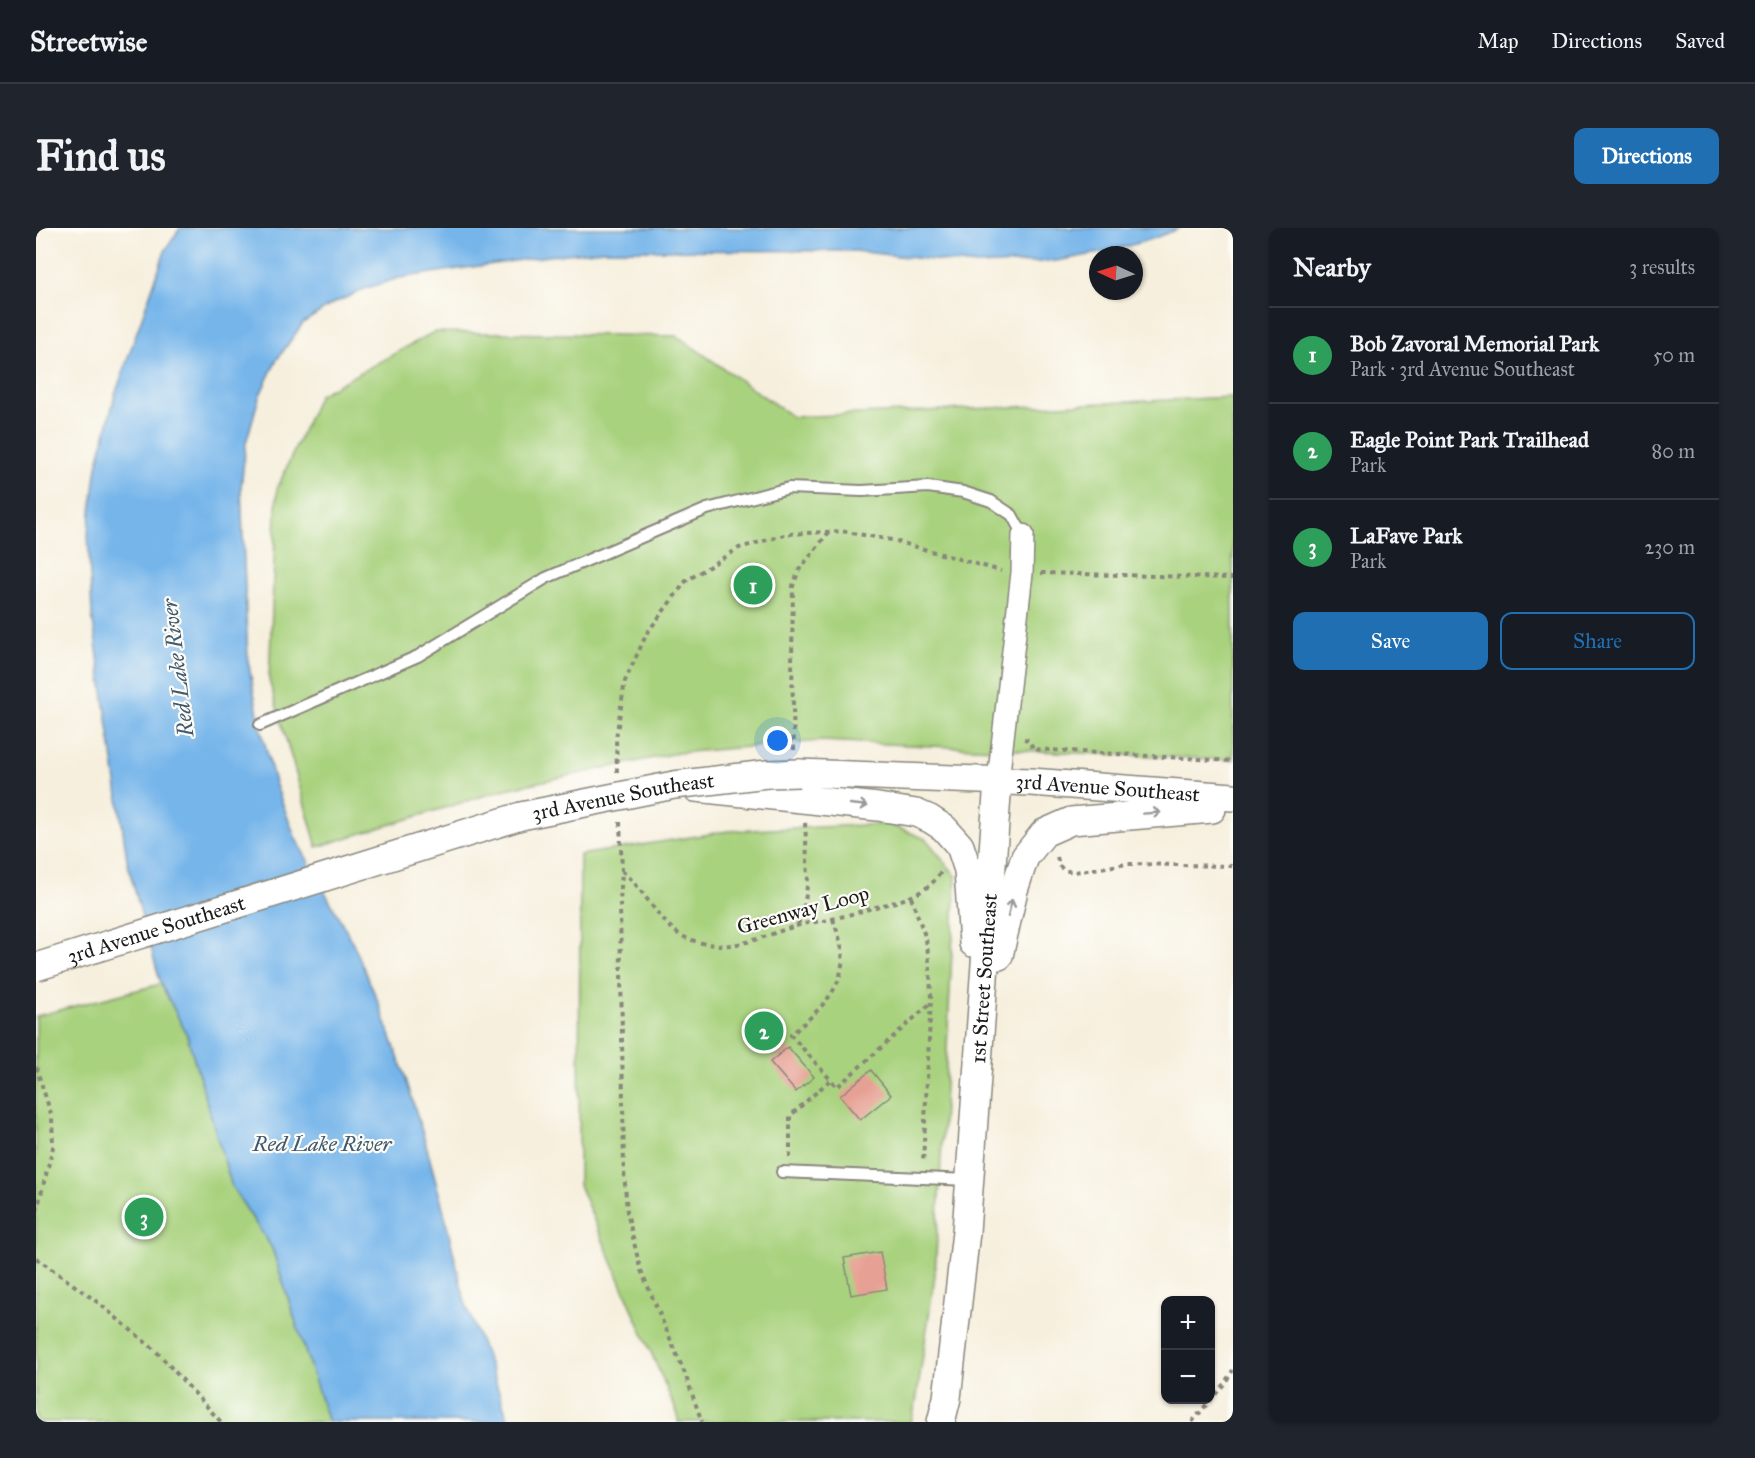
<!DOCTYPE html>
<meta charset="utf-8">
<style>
body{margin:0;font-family:"IM FELL Great Primer",serif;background:#20242c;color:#f1f3f6}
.controls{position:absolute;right:18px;bottom:18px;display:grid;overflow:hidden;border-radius:12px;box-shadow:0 2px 4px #0004}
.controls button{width:54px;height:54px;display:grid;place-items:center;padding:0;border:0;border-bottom:2px solid #363941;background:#171b24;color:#f1f3f6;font:30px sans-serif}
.compass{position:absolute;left:1053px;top:18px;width:54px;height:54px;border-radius:50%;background:#171b24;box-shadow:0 2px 4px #0004;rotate:274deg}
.you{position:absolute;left:742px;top:513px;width:21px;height:21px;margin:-15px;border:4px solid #fff;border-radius:50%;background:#1a73e8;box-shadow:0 0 0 9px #1a73e833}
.badge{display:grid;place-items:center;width:39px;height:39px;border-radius:50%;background:#1f6fb2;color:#fff;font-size:20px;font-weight:700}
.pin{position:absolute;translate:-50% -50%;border:3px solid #fff;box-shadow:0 2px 6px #0006}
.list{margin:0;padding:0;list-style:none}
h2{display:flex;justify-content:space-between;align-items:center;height:78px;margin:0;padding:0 24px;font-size:26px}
h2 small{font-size:20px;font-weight:400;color:#9ea1a6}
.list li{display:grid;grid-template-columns:39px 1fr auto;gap:18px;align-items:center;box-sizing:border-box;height:96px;padding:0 24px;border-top:2px solid #363941}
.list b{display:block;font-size:22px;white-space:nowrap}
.list p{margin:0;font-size:20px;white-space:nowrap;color:#9ea1a6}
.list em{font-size:20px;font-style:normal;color:#9ea1a6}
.actions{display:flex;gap:12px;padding:18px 24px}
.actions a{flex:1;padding:14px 0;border:2px solid #1f6fb2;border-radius:12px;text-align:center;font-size:21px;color:#1f6fb2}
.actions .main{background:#1f6fb2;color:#fff}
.map{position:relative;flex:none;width:1197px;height:1194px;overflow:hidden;border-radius:12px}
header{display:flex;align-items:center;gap:36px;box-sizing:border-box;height:84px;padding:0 30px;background:#171b24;border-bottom:2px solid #363941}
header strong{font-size:28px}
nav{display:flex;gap:33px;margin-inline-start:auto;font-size:21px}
.intro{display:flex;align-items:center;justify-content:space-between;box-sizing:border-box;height:144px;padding:0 36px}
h1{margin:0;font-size:42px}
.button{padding:15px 27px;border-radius:12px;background:#1f6fb2;color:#fff;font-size:21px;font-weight:700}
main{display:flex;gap:36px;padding:0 36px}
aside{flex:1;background:#171b24;border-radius:12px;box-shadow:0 2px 4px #0004}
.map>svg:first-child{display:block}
.green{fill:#a9d27e;stroke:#62774d;stroke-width:1.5}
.water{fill:#76b5ea;stroke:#496883;stroke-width:1.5}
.building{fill:#e7a194}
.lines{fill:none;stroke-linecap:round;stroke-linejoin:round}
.service-casing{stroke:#89867c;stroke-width:14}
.minor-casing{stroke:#89867c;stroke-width:24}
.tertiary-casing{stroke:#89867c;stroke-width:30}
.path{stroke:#89867c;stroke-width:4;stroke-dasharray:4.5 4.5;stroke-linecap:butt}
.service{stroke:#fff;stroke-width:10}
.minor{stroke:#fff;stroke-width:21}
.tertiary{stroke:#fff;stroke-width:27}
.tertiary-bridge-casing{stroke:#89867c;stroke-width:30;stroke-linecap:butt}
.tertiary-bridge{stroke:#fff;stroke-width:27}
.oneway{stroke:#999}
.labels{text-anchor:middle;stroke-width:4.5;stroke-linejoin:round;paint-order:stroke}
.street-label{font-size:21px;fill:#1c1c1c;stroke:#fdfcf7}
.water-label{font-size:22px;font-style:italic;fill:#40596e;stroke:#fdfcf7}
</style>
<header>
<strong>Streetwise</strong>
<nav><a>Map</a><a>Directions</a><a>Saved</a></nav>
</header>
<div class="intro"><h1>Find us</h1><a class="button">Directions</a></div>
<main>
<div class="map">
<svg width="1197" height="1194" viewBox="0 0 1197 1194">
<rect width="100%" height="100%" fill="#fdfcf7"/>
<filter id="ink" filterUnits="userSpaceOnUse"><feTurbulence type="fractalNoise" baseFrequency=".0167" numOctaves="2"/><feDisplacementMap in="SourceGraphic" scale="12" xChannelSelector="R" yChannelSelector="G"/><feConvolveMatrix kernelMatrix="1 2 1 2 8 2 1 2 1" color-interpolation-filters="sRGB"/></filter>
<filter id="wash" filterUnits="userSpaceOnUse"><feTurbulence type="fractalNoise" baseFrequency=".008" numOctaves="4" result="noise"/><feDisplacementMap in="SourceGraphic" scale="24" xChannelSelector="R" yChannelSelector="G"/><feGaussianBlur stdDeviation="1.35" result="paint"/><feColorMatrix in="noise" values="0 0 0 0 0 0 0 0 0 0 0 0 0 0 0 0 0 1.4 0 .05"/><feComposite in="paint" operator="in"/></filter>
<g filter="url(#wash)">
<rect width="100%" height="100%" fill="#f6efdd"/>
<g class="green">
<path d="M398,104L641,108L757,189L1197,169V532L785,513L641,525L470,561L281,619L233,452L241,261L283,167Z"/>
<path d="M853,596L890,611L920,648L899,1047L880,1174L875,1194H642V1187L543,957L544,627L692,603Z"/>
<path d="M125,756L151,807L196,959L236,1020L292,1194H0V788Z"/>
</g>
<path class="water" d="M144,0H1144L1116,11L1075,23L1020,33L941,37L819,23L568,22L513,28L409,43L363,50L331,60L296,76L267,95L240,133L223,169L210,215L205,259L212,432L224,497L239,555L259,609L317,715L343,776L369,848L389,913L407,980L429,1074L457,1146L473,1194H292L236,1020L196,959L151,807L125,756L92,638L56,387L52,306L61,239L79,167L129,23Z"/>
<g id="blocks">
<g class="building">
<path d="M752,819L778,849L760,864L734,834Z"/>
<path d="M835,842L855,867L824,892L804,868Z"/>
<path d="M844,1024L851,1061L815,1067L808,1030Z"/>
</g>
</g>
</g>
<g filter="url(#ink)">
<use href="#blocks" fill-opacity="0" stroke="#89867c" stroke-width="1.5"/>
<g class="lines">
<defs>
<g id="service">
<path d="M224,497L382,428L510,350L671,281L753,260L826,263L892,259L927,264L955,273L976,287L987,307"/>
<path d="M746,944L933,952"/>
</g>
<path id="minor" d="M962,553L986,345L987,307"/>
<g id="tertiary">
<path id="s1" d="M763,545L995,554L1197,569"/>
<path d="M660,560L842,579L880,585L894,591L908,600L924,618L932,642L937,715"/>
<path d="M963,728L978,662L989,629L1008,605L1035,593L1176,581"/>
<path id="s2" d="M905,1194L911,1170L930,1004L962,553"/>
</g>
</defs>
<use href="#service" class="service-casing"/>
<use href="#minor" class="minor-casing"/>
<use href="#tertiary" class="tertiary-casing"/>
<g class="path">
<path d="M1005,345L1197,350"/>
<path d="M988,511L993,512L997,521L1197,533"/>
<path d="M758,522L756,434L757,358L763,342L793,304"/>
<path d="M581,544L580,510L589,453L611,405L650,353L703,320L752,306L805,303L856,312L965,343"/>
<path d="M584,594L586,643L584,674L588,943L591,984L604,1040L649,1146L666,1194"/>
<path d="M1021,629L1023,637L1027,642L1038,644L1091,636L1197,638"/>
<path d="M586,643C609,661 627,703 653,711C666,716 680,718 694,717C717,715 738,704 760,698C772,694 784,694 796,691C809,688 823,684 836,680C862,673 892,668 906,642"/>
<path d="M875,669L890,711L894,740L895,769L887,935"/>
<path d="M797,691C800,701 805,712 806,723C810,762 781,783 755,807L801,859L895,775"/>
<path d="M762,697L769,674L772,650L769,594"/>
<path d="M0,839L16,889L17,919L0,986"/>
<path d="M754,929V888L794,852"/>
<path d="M0,1030L60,1073L120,1123L185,1194"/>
<path d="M1156,1194L1188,1156L1197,1142"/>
</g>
<use href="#service" class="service"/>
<use href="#minor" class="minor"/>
<use href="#tertiary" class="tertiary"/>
<defs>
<g id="tertiary-bridge">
<path id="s3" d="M0,739L485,588L638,557L731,546L763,545"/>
</g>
</defs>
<use href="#tertiary-bridge" class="tertiary-bridge-casing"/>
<use href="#tertiary-bridge" class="tertiary-bridge"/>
</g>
<defs><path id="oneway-shaft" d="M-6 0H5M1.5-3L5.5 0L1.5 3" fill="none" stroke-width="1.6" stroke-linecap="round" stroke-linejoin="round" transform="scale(1.5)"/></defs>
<g class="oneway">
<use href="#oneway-shaft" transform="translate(823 577) rotate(6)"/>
<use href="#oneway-shaft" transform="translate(1116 585) rotate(-4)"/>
<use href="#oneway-shaft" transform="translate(974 680) rotate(-77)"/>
</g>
</g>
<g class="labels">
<g class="street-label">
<text dy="7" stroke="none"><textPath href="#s1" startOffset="309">3rd Avenue Southeast</textPath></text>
<text dy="7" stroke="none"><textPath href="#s3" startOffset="612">3rd Avenue Southeast</textPath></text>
<text transform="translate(767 682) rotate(-15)" y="7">Greenway Loop</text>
<text dy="7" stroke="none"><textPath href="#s3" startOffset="126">3rd Avenue Southeast</textPath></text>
<text dy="7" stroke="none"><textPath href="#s2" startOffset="446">1st Street Southeast</textPath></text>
</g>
<g class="water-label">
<text transform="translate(141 440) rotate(-97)" y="8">Red Lake River</text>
<text x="286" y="923">Red Lake River</text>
</g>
</g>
</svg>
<div class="controls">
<button>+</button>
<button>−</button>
</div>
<svg class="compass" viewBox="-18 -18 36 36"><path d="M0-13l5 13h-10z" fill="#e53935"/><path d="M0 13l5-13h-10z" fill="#9ea1a6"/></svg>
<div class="you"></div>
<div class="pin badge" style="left:717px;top:357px;background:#2e9e5b">1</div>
<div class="pin badge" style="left:728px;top:803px;background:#2e9e5b">2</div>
<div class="pin badge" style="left:108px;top:989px;background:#2e9e5b">3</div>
</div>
<aside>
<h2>Nearby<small>3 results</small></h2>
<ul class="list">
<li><span class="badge" style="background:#2e9e5b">1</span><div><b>Bob Zavoral Memorial Park</b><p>Park · 3rd Avenue Southeast</p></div><em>50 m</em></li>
<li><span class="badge" style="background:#2e9e5b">2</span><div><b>Eagle Point Park Trailhead</b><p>Park</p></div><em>80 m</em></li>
<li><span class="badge" style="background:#2e9e5b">3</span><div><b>LaFave Park</b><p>Park</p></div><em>230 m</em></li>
</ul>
<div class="actions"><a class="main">Save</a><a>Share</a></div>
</aside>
</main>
